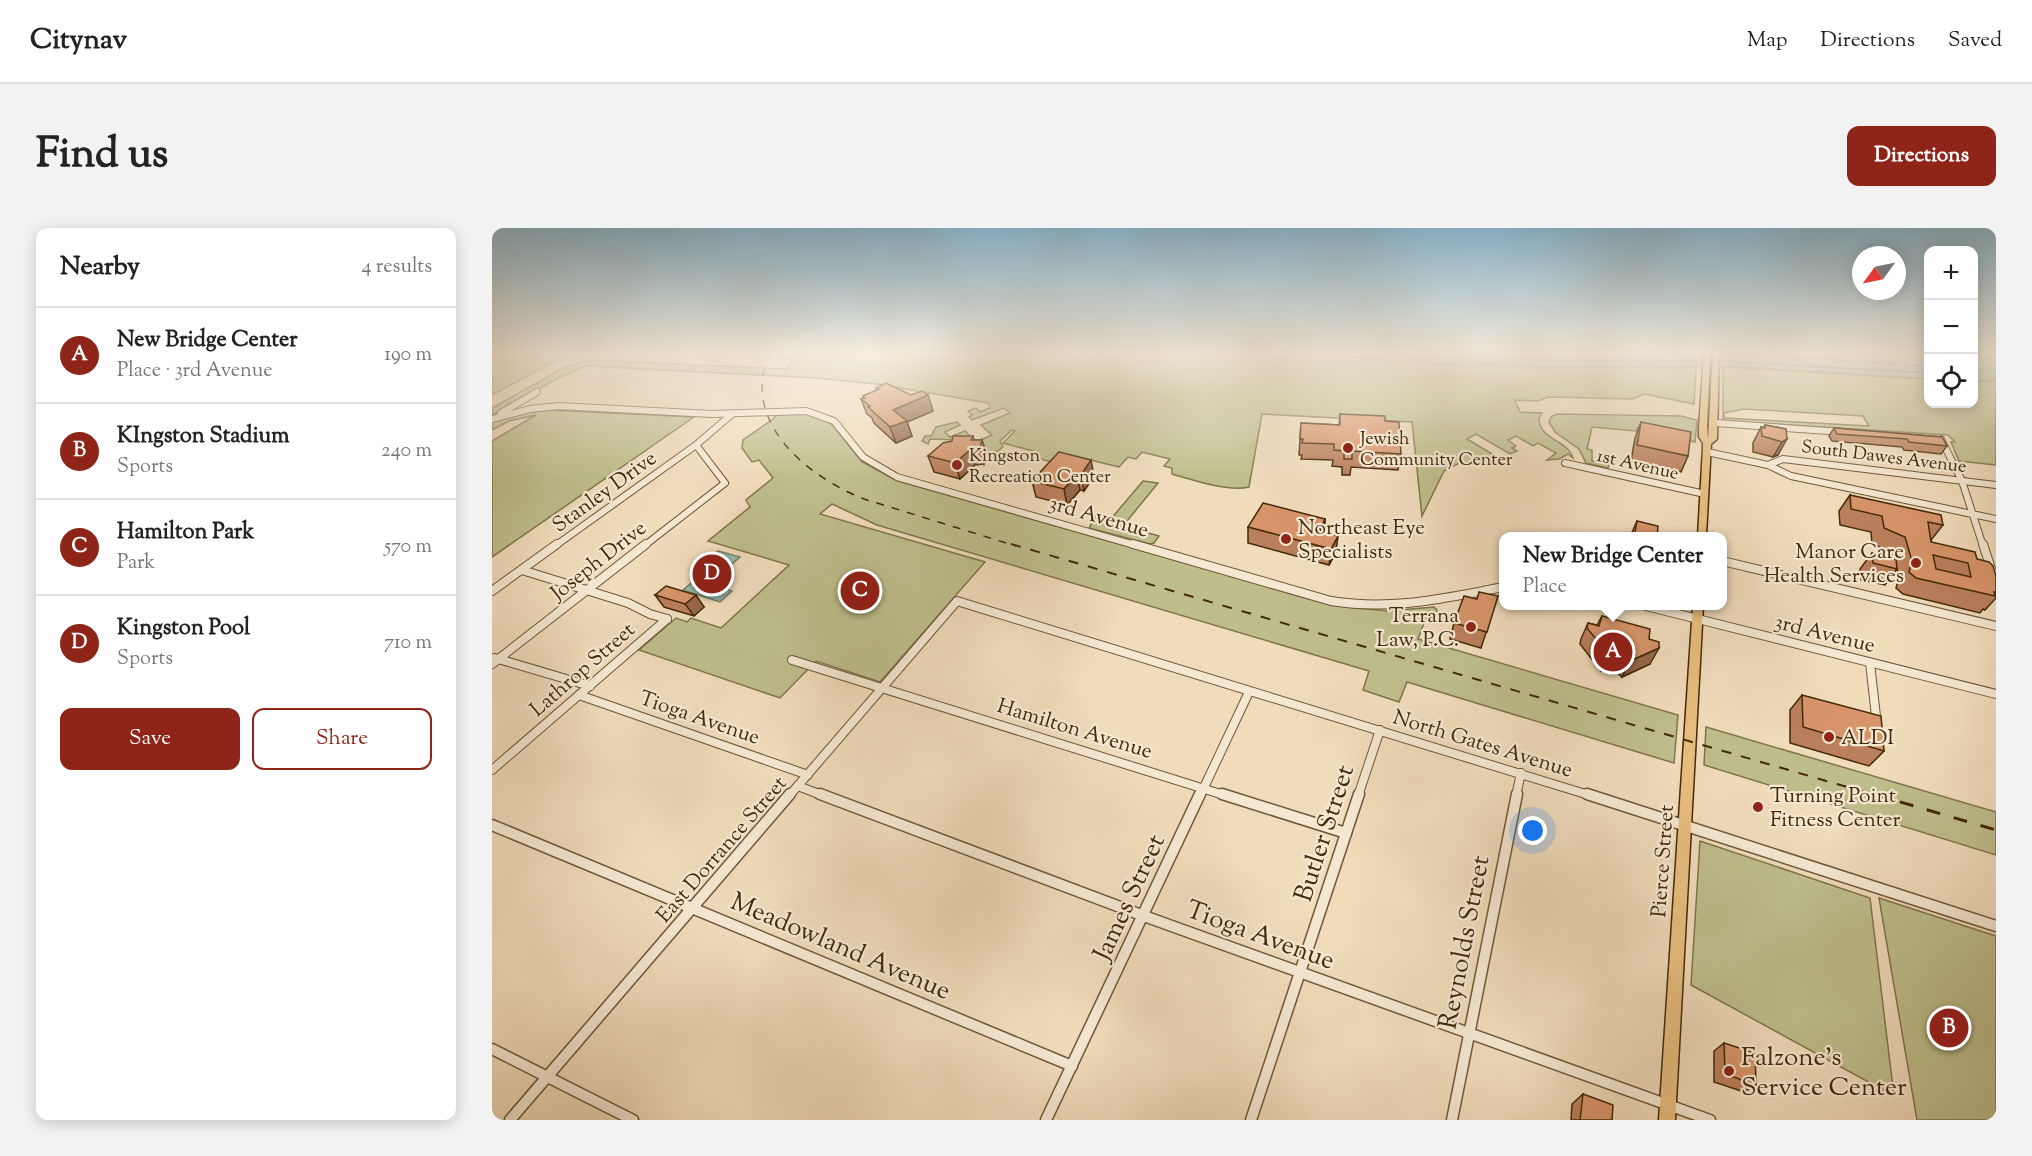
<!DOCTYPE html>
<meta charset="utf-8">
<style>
body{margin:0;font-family:"Sorts Mill Goudy",serif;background:#f2f2f2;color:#222}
.controls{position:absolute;right:18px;top:18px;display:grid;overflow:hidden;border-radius:12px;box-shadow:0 3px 15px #0003}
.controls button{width:54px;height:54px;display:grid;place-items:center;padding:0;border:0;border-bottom:2px solid #e0e0e0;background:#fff;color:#222;font:30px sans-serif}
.compass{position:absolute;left:1360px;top:18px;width:54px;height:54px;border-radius:50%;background:#fff;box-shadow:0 3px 15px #0003;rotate:237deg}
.you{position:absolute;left:1041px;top:603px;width:21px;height:21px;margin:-15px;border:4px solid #fff;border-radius:50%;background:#1a73e8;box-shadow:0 0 0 9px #1a73e833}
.badge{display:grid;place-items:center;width:39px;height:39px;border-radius:50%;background:#8f2418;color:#fff;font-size:20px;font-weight:700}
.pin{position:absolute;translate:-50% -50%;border:3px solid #fff;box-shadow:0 2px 6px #0006}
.popup{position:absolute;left:1007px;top:304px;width:228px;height:78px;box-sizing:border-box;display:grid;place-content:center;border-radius:12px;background:#fff;filter:drop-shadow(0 2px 4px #0005);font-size:20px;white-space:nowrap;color:#767676}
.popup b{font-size:22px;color:#222}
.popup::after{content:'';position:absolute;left:50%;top:100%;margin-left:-12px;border:12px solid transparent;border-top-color:#fff}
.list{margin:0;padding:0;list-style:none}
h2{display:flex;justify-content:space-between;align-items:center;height:78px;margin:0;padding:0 24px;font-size:26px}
h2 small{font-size:20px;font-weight:400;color:#767676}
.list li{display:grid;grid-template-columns:39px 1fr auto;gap:18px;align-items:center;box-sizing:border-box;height:96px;padding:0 24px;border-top:2px solid #e0e0e0}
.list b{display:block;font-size:22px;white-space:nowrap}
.list p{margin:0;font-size:20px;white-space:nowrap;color:#767676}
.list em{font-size:20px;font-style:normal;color:#767676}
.actions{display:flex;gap:12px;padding:18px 24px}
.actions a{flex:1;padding:14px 0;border:2px solid #8f2418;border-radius:12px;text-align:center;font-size:21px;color:#8f2418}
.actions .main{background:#8f2418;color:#fff}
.icon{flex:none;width:33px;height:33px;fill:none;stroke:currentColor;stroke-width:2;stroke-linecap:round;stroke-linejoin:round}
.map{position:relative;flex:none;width:1504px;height:892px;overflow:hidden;border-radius:12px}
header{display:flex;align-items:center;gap:36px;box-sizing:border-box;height:84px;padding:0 30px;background:#fff;border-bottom:2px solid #e0e0e0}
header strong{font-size:28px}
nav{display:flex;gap:33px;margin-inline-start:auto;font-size:21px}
.intro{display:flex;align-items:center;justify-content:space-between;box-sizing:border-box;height:144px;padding:0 36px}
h1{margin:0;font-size:42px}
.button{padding:15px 27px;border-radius:12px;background:#8f2418;color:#fff;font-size:21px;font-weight:700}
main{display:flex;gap:36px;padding:0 36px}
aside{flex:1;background:#fff;border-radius:12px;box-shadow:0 3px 15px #0003}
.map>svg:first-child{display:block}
.green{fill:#bebe8c;stroke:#80744a;stroke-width:1.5;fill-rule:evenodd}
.water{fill:#9abbaf;stroke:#77816c;stroke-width:1.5}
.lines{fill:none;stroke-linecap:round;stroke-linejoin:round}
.shore{stroke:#6e725c;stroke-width:1.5}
.minor-far2-casing{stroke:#6e5635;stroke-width:8}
.minor-far1-casing{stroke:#6e5635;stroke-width:10}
.minor-casing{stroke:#6e5635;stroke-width:13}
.major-casing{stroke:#432908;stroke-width:3}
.minor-far2{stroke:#f5e8d3;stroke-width:6}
.minor-far1{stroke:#f5e8d3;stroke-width:8}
.minor{stroke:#f5e8d3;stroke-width:10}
.major{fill:#e8be7e;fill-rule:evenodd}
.rail-far2{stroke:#432908;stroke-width:1.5;stroke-dasharray:8 8;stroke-linecap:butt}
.rail-far1{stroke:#432908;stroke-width:2;stroke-dasharray:10 10;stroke-linecap:butt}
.rail{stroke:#432908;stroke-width:3;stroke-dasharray:14 14;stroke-linecap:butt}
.wall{fill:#ba7f5b;stroke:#432908;stroke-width:1.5}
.shaded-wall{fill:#97684a;stroke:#432908;stroke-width:1.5}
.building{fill:#d8946a;stroke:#432908;stroke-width:1.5;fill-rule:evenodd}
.poi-dot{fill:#8f2418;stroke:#f5e8d3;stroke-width:2}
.labels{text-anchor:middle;stroke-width:4.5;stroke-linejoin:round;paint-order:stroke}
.far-poi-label{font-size:18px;fill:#432908;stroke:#f5e8d3;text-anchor:start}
.far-street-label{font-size:18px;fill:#432908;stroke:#f5e8d3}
.street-label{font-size:21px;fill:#432908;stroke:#f5e8d3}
.poi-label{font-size:21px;fill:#432908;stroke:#f5e8d3;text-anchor:start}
.near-street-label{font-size:26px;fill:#432908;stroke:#f5e8d3}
.near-poi-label{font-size:26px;fill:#432908;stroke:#f5e8d3;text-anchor:start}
</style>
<header>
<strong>Citynav</strong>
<nav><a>Map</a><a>Directions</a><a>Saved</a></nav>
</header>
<div class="intro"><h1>Find us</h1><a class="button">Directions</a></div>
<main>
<aside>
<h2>Nearby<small>4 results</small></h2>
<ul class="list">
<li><span class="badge">A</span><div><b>New Bridge Center</b><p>Place · 3rd Avenue</p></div><em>190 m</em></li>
<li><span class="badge">B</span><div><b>KIngston Stadium</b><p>Sports</p></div><em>240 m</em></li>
<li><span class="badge">C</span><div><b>Hamilton Park</b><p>Park</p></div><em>570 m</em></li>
<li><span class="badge">D</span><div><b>Kingston Pool</b><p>Sports</p></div><em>710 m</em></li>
</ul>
<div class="actions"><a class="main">Save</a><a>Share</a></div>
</aside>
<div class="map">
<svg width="1504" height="892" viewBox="0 0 1504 892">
<rect width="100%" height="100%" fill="#f0dbbb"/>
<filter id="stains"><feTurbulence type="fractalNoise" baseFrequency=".00333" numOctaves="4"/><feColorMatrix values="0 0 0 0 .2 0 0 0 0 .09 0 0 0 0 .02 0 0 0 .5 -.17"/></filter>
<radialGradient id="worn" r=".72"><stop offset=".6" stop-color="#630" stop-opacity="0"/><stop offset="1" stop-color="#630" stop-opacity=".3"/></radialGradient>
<g class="green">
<path d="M33,125H87L72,128L0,167V136Z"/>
<path d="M190,125H809L948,136L1204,139V142L1202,176L1152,166L1141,171L1056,169L1046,173L1023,172L1028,184L1050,185L1047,191C1048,212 1076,212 1081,230L1076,226L1067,231L1055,232L1064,225L1046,215L1041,218L1024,208L1016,212L1024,218L1020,220L1025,223L1018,226L984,206L975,211L1007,230L988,229L975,235L971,233L952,243L930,288L920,194L770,186L757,259C736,264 701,252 680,246V240L672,238L678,231L650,224L644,231L636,229L627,239L598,232L567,236L541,229L545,224L511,215L523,203L520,202L508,213L511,219C503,227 496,226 485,227L470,212L438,211L436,216L430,213L433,208H439L444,199L465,194L468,197L453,204L458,209L473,203L484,214L500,207L489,197L518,185L512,180L480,192L477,189L480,187L476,183L484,180L488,184L498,180L496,175L384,156L325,150L94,138L68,149L0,187V180L73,139L99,132L294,141L303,131Z"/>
<path d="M1231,139L1436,151V176H1482V153H1504V237L1467,233L1459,214H1463L1456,207L1234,193L1231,192ZM1252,181L1371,188L1377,198L1232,190V185Z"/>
<path d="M54,182L202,189L0,329V213L44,187L17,193L0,202V194L24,186Z"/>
<path d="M282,185L316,186L336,193L343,200L370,234L406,253L841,377L895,383L942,379L945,382L943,389L935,387L926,411L1186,487L1182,535L915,454L907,474L871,462L877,443L385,297L340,276L328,286L493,334L388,454L324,433L288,470L147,422L184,390L195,394L199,390L229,400L297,337L216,313L258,279L254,272L281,250L267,232L260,234L250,220L251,212L281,191L284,187Z"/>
<path d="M1064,186L1189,188L1205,192L1203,214L1145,200L1144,203L1100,199L1095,221L1100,222V233L1117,237L1116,240L1094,235L1087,221L1063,204L1057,194L1059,189Z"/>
<path d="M651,253L666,255L631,298L667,308L662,315L658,316L597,300L604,288L618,292Z"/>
<path d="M1214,499L1504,584V627L1212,537Z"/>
<path d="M1208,613L1378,670L1402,868L1199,757Z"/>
<path d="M1387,670L1504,708V892H1425Z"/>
</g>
<g class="water">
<path d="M809,125H1436V151L1240,138L1061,139L948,136Z"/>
<rect x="1482" y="125" width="22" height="28"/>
<path d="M226,323L248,329L217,356L240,363L228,374L191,362L222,336L214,333Z"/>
</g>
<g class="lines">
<g class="shore">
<path d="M875,125L1061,133H1210"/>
<path d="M1026,125L1210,126"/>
<path d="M1228,125L1436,138"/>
<path d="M1374,125L1436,129"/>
<path d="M1228,133L1436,145"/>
</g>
<defs>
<g id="minor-far2">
<path d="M9,185L45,164"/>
<path d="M0,191L38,181L66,178L220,186L314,183L342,193L371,229L405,249L646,318"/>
<path d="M1223,195L1350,204"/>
<path d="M1449,211L1470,253L1491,318"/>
<path d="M1215,224L1276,237L1299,248L1504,291"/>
<path d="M1073,235L1213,266"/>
<path d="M1276,237L1291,231L1504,257"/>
<path d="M63,318L204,217L240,186"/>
<path d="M152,318L233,255L204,217"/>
</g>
<g id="minor-far1">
<path d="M641,316L839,373C901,383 952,370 1012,359"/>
<path d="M1491,316L1504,356"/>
<path d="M1230,333L1504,398"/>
<path d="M30,342L136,375L158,386L175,391"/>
<path d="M0,363L65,316"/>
<path d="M1154,378L1504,466"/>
<path d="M3,430L98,458"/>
<path d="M300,432L735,568"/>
<path d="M1378,435L1385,497"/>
<path d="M0,436L154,316"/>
<path d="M87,467L316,547"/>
<path d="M0,542L175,391"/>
<path d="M306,558L332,568"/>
<path d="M297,568L465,373L1100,568"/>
<path d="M708,568L757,464"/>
<path d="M866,568L888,502"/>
<path d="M1024,568L1029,545"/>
</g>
<g id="minor">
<path d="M328,566L652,688L1218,892"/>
<path d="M730,566L854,605"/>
<path d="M1095,566L1504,698"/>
<path d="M0,597L580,838"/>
<path d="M0,821L141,892"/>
<path d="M18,892L298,566"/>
<path d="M554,892L708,566"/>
<path d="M759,892L867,566"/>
<path d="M960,892L1025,566"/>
</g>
<g id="major">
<path d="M1212,125H1218L1215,199L1216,211L1221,125H1227L1225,211L1219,216L1214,308H1206L1211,219V215L1207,209V199Z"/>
<path d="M1201,378H1211L1183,892H1167Z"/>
</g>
</defs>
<use href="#minor-far2" class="minor-far2-casing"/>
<use href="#minor-far1" class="minor-far1-casing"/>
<use href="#minor" class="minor-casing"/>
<use href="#major" class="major-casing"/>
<use href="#minor-far2" class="minor-far2"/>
<use href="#minor-far1" class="minor-far1"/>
<use href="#minor" class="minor"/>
<use href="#major" class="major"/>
<path class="rail-far2" d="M278,125C276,132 272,140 271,147C262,207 324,252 372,271L524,318"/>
<path class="rail-far1" d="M519,316L1386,568"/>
<path class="rail" d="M1381,566L1504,602"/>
</g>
<g class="wall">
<path d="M384,160L419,167H436L441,183L415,194L420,208L404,215L382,195L380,190L375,186L369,171L371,170V168L385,162Z"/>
<path d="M848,186L893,193L909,226L906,242L859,239L858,247H850V239L840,238L841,232L809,231L810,227H807L809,195L847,197Z"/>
<path d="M1149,194L1196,228L1189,244L1139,233L1143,210Z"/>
<path d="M1273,197L1294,201L1286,227L1281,229L1261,224V215L1269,199H1272Z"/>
<path d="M1342,200L1450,209L1455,218L1449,226L1412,222L1410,219L1340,213L1337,208Z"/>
<path d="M481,208L482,212H490L495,227L492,236L483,237L468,251L442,244L436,228Z"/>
<path d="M567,224L602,248L592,263L588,262L575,277L544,269L540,253Z"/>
<path d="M1358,267L1451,297L1439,312V314L1485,331L1504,348V370L1493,382L1491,381L1488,385L1411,366L1404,360L1407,349L1405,341L1393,357L1369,352L1368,341L1380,325L1402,330L1401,325L1380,316L1379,304L1348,297L1347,283Z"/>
<path d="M833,291L832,304L844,324L837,337L756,315V299Z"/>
<path d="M1145,293L1165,309H1138Z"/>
<path d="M163,367L212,379L202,388L172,379Z"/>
<path d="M1006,368L989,420L958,411L962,395L985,371Z"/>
<path d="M1110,388L1157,411L1158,436L1130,449L1120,440L1109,443L1088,416L1089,411L1096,395L1105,397Z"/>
<path d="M1310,467L1392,523L1377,538L1298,515V482Z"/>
<path d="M1232,815L1264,857L1252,864L1222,854V823Z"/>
<path d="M1091,866L1120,892H1079L1080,876Z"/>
</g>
<g class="shaded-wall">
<path d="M436,167L441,183L415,194L420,208L404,215L398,199L401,182Z"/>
<path d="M1295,211L1286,227L1281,229L1290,214Z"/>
<path d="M490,212L495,227L492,236L488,220Z"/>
<path d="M479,221L483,237L468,251L463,235Z"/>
<path d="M599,232L602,248L592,263L589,247Z"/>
<path d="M585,246L588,262L575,277L572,261Z"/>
<path d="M833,291L832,307L825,319L827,303Z"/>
<path d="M846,308L844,324L837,337L839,321Z"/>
<path d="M204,367L212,379L202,388L193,376Z"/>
<path d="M1167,420L1158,436L1130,449L1138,433Z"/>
<path d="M1128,424L1120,440L1109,443L1117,427Z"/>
</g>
<g class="building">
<path d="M394,155L419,167L430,163L436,167L401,182L415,193L398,199L376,179L378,178L369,171L373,170L371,168L387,161L384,160Z"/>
<path d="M848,186L893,188V193L907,194L909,226L860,223V231H852V223L842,222V216L810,215L811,211H808L809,195L848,197Z"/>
<path d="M1149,194L1199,204L1196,228L1145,217Z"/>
<path d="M1273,197L1294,201L1295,211L1290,214L1270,208L1269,199L1273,200Z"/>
<path d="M1342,200L1450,209L1455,218L1417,214L1415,211L1345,206Z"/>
<path d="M461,208H481L479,212H490L488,220L479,221L463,235L436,228L451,215L460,213Z"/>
<path d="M567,224L599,232L589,247L585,246L572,261L540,253Z"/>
<path d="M1358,267L1449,287L1451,297L1436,294L1439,314L1483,324L1485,331L1497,334L1501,338L1504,348V364H1502L1503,368L1424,350L1417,344L1420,333L1413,309L1392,300L1390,288L1359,281ZM1441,327L1476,335L1479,349L1444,341Z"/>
<path d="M771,275L833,291L827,303L846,308L839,321L756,299Z"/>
<path d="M1145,293L1166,298L1165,309H1142Z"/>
<path d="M1380,325L1404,331L1405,341L1381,335Z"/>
<path d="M174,358L204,367L193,376L163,367Z"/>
<path d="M987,364L1006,368L995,404L962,395L972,368L985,371Z"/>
<path d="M1110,388L1158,401L1157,411L1167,414V420L1138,433L1128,424L1117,427L1095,400L1096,395L1107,398Z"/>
<path d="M1310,467L1389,488L1392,523L1311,499Z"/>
<path d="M1232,815L1263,825L1264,857L1233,846Z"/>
<path d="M1091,866L1121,877L1120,892H1088Z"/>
</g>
<linearGradient id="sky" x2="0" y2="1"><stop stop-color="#89b7d1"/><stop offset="0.5" stop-color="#f8efe0"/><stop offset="1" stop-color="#f8efe0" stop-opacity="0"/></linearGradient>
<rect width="1504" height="250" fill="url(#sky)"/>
<g class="poi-dot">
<circle cx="856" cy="220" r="6"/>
<circle cx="465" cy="237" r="6"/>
<circle cx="794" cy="311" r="6"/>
<circle cx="1424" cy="335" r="6"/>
<circle cx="979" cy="399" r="6"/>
<circle cx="1337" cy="509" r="6"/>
<circle cx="1266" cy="579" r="6"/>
<circle cx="1237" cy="843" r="6"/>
</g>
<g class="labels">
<g class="far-poi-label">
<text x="868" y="216">Jewish<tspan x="868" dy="21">Community Center</tspan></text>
<text x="477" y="233">Kingston<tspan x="477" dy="21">Recreation Center</tspan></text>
</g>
<g class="far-street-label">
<text transform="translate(1392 228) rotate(7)" y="6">South Dawes Avenue</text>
<text transform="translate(1146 236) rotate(13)" y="6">1st Avenue</text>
</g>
<g class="street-label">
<text transform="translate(112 263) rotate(-36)" y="7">Stanley Drive</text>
<text transform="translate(607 288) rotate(16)" y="7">3rd Avenue</text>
<text transform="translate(106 332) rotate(-38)" y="7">Joseph Drive</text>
<text transform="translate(1333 405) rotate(14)" y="7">3rd Avenue</text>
<text transform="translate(90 441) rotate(-41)" y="7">Lathrop Street</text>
<text transform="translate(208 489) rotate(19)" y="7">Tioga Avenue</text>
<text transform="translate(583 500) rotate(17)" y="7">Hamilton Avenue</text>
<text transform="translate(991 515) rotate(17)" y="7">North Gates Avenue</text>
<text transform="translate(229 621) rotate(-49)" y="7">East Dorrance Street</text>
<text transform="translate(1170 633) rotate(-86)" y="7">Pierce Street</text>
</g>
<g class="poi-label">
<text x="806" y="306">Northeast Eye<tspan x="806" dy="24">Specialists</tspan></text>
<text x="1412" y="330" text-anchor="end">Manor Care<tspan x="1412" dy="24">Health Services</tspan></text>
<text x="967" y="394" text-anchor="end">Terrana<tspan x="967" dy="24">Law, P.C.</tspan></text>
<text x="1349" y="516">ALDI</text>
<text x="1278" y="574">Turning Point<tspan x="1278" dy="24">Fitness Center</tspan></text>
</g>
<g class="near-street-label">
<text transform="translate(831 605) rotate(-72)" y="9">Butler Street</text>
<text transform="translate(636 669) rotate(-65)" y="9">James Street</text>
<text transform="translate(769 706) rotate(20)" y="9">Tioga Avenue</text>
<text transform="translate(971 714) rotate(-79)" y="9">Reynolds Street</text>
<text transform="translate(349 717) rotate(23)" y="9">Meadowland Avenue</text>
</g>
<g class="near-poi-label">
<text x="1249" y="837">Falzone's<tspan x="1249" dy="30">Service Center</tspan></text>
</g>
</g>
<rect width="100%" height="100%" filter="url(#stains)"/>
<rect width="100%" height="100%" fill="url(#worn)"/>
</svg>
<div class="controls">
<button>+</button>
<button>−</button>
<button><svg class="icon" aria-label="locate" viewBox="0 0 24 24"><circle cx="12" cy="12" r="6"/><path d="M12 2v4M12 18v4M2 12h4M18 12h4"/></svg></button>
</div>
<svg class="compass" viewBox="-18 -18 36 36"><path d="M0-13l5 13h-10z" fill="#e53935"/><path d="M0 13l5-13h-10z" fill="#767676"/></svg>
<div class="you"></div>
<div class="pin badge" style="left:1121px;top:424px">A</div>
<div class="popup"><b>New Bridge Center</b>Place</div>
<div class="pin badge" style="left:1457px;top:800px">B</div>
<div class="pin badge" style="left:368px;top:363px">C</div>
<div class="pin badge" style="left:220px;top:346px">D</div>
</div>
</main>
